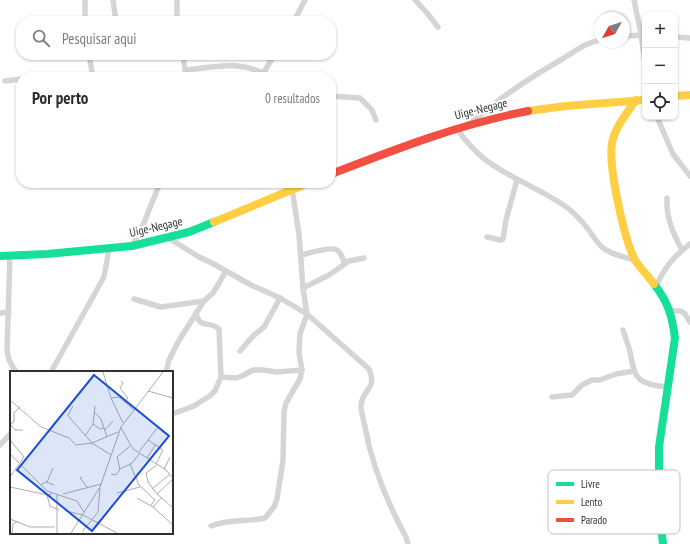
<!DOCTYPE html>
<html lang="pt">
<meta charset="utf-8">
<style>
body{margin:0;font-family:"PT Sans Narrow",sans-serif;background:#f7f7f7;color:#2b2b33}
.controls{position:absolute;right:12px;top:12px;display:grid;overflow:hidden;border-radius:8px;box-shadow:0 1px 3px #0004}
.controls button{width:36px;height:36px;display:grid;place-items:center;padding:0;border:0;border-bottom:1px solid #e1e1e2;background:#fff;color:#2b2b33;font:20px sans-serif}
.compass{position:absolute;left:594px;top:12px;width:36px;height:36px;border-radius:50%;background:#fff;box-shadow:0 1px 3px #0004;rotate:231deg}
.list{margin:0;padding:0;list-style:none}
h2{display:flex;justify-content:space-between;align-items:center;height:52px;margin:0;padding:0 16px;font-size:17px}
h2 small{font-size:13px;font-weight:400;color:#7c7c81}
.icon{flex:none;width:22px;height:22px;fill:none;stroke:currentColor;stroke-width:2;stroke-linecap:round;stroke-linejoin:round}
.map{position:relative;flex:none;width:690px;height:544px;overflow:hidden}
.search{position:absolute;background:#fff;box-shadow:0 1px 3px #0004;left:16px;top:16px;width:320px;height:44px;display:flex;align-items:center;gap:10px;box-sizing:border-box;padding:0 14px;border-radius:16px;color:#7c7c81;font-size:15px}
.panel{position:absolute;background:#fff;box-shadow:0 1px 3px #0004;left:16px;top:72px;width:320px;height:116px;border-radius:16px}
.map>svg:first-child{display:block}
.lines{fill:none;stroke-linecap:round;stroke-linejoin:round}
.street{stroke:#d5d5d5;stroke-width:5.5}
.fast{stroke:#16e098;stroke-width:8}
.slow{stroke:#ffcf43;stroke-width:8}
.jam{stroke:#f24e42;stroke-width:8}
.labels{text-anchor:middle;stroke-width:4;stroke-linejoin:round;paint-order:stroke}
.street-label{font-size:12px;fill:#313131;stroke:#fff}
.inset-road{fill:none;stroke:#adadad;stroke-width:1}
.view{fill:#1d4ed8;fill-opacity:0.15;stroke:#1d4ed8;stroke-width:2}
.inset-edge{fill:none;stroke:#313131;stroke-width:2}
.key{fill:#fff;stroke:#c1c1c1;stroke-width:1}
.key-label{font-size:11px;fill:#313131}
</style>
<div class="map">
<svg width="690" height="544" viewBox="0 0 690 544">
<rect width="100%" height="100%" fill="#fff"/>
<g class="lines">
<g class="street">
<path d="M85,0V21"/>
<path d="M113,0L116,21"/>
<path d="M177,0V21"/>
<path d="M415,0L427,13L438,27"/>
<path d="M634,0L641,34L645,62"/>
<path d="M166,21L177,18"/>
<path d="M294,21L305,0"/>
<path d="M624,36L644,35"/>
<path d="M675,37L690,38"/>
<path d="M89,55L93,77"/>
<path d="M183,55L186,77"/>
<path d="M186,70C219,66 241,60 272,77"/>
<path d="M264,72L274,55"/>
<path d="M46,77H50"/>
<path d="M5,81L21,79"/>
<path d="M331,96L360,98L372,110L376,120"/>
<path d="M657,117L673,154L690,176"/>
<path d="M470,124C498,98 531,77 564,58C577,50 585,43 600,40"/>
<path d="M456,128C465,140 475,152 487,161C510,178 538,188 562,204C572,210 581,220 588,229C593,236 597,243 603,248C612,255 624,257 635,260"/>
<path d="M667,198C666,218 673,233 682,250"/>
<path d="M167,237L199,257L212,263L251,285L280,298L307,314L369,369C378,389 362,389 361,406C361,412 364,421 365,427C372,466 387,502 406,537L408,544"/>
<path d="M487,237L501,240L503,239L506,220L517,180"/>
<path d="M132,246L143,225L160,183"/>
<path d="M10,255L7,351L9,360L16,372"/>
<path d="M302,255C309,253 331,246 337,250C341,252 343,259 345,264"/>
<path d="M656,286C666,266 672,258 690,244"/>
<path d="M303,288L329,275L349,261L364,258"/>
<path d="M134,299L161,307L204,301"/>
<path d="M670,311H681L685,314L690,322"/>
<path d="M0,313L9,312"/>
<path d="M623,330C625,336 627,342 629,348C633,361 631,378 647,383C653,386 661,386 669,387"/>
<path d="M240,351L254,335L264,327L280,298"/>
<path d="M51,372L104,277L109,249"/>
<path d="M166,372L169,360L178,342L204,301L213,293L226,271"/>
<path d="M221,377L236,378L242,376L253,370H263L276,372L302,370"/>
<path d="M552,397L572,395L582,385L592,380H600L616,374L634,371"/>
<path d="M172,414L194,406L211,395L215,391L221,377L219,329C209,320 200,330 196,313"/>
<path d="M0,445L11,433"/>
<path d="M211,526C228,519 247,522 265,518L274,507L277,499L283,460L284,412L286,403L300,379L302,370L299,353L300,334L307,314L303,288L299,234L292,189"/>
</g>
<g class="fast">
<path d="M0,256L47,254L132,246L189,232L214,222"/>
<path d="M654,284C668,302 672,315 675,338L659,447V509L663,544"/>
</g>
<g class="slow">
<path d="M675,96L690,95"/>
<path d="M636,100C627,113 615,127 612,143C608,166 624,239 635,260C640,268 648,276 654,284"/>
<path d="M528,111L566,106L645,100"/>
<path d="M214,222L308,183"/>
</g>
<path class="jam" d="M331,174C396,149 460,124 528,111"/>
</g>
<g class="labels">
<g class="street-label">
<text transform="translate(481 109) rotate(-14)" y="4">Uige-Negage</text>
<text transform="translate(156 227) rotate(-13)" y="4">Uige-Negage</text>
</g>
</g>
<g transform="translate(10 371)">
<rect width="163" height="163" fill="#fff"/>
<path class="inset-road" d="M93,1L101,27L113,52M111,10L113,12L110,17L118,27L115,31M138,20L163,27M101,27L109,26L123,38M0,29L31,56L59,67L66,74L82,72L108,61M63,35L58,44L60,47L82,72L101,84M84,41L91,48L97,66M0,53L4,51V42L10,36M0,53L5,59H13M83,53L90,58L94,57M111,57L123,78L156,99L163,107M95,59L103,50M75,65L83,53L85,35M0,69L14,86L0,106M138,69L153,79L146,93M128,82L148,56M0,83L37,120L67,130L74,141M137,87L146,73M120,93L129,114L145,129L141,134M147,94L136,102L138,111L147,123L163,137M110,98L107,86L120,75M154,98L160,86M101,103L106,104L110,98L122,92L129,83M72,106L70,107L77,116M37,111L43,97M31,114L36,111L44,114M0,116L38,124L42,123M142,118L160,103M107,122L130,116M47,123V162M53,123L91,113M147,123L163,108M37,124L40,135L49,139M127,127L143,136L151,127M143,136L163,154M56,140L73,144L107,162M0,148L20,156H45M72,161L88,141L90,117M2,162L3,153L8,150M61,162L90,116L111,56L153,1"/>
<path class="view" d="M84,4L159,65L82,160L7,99Z"/>
<rect width="163" height="163" class="inset-edge"/>
</g>
<rect x="548" y="470" width="132" height="64" rx="6" class="key"/>
<rect x="556" y="482" width="18" height="4" fill="#16e098"/>
<rect x="556" y="500" width="18" height="4" fill="#ffcf43"/>
<rect x="556" y="518" width="18" height="4" fill="#f24e42"/>
<g class="key-label">
<text x="581" y="488">Livre</text>
<text x="581" y="506">Lento</text>
<text x="581" y="524">Parado</text>
</g>
</svg>
<div class="controls">
<button>+</button>
<button>−</button>
<button><svg class="icon" aria-label="locate" viewBox="0 0 24 24"><circle cx="12" cy="12" r="6"/><path d="M12 2v4M12 18v4M2 12h4M18 12h4"/></svg></button>
</div>
<svg class="compass" viewBox="-18 -18 36 36"><path d="M0-13l5 13h-10z" fill="#e53935"/><path d="M0 13l5-13h-10z" fill="#7c7c81"/></svg>
<div class="search"><svg class="icon" aria-label="search" viewBox="0 0 24 24"><circle cx="10" cy="10" r="6"/><path d="M15 15l6 6"/></svg>Pesquisar aqui</div>
<section class="panel">
<h2>Por perto<small>0 resultados</small></h2>
<ul class="list">
</ul>
</section>
</div>
